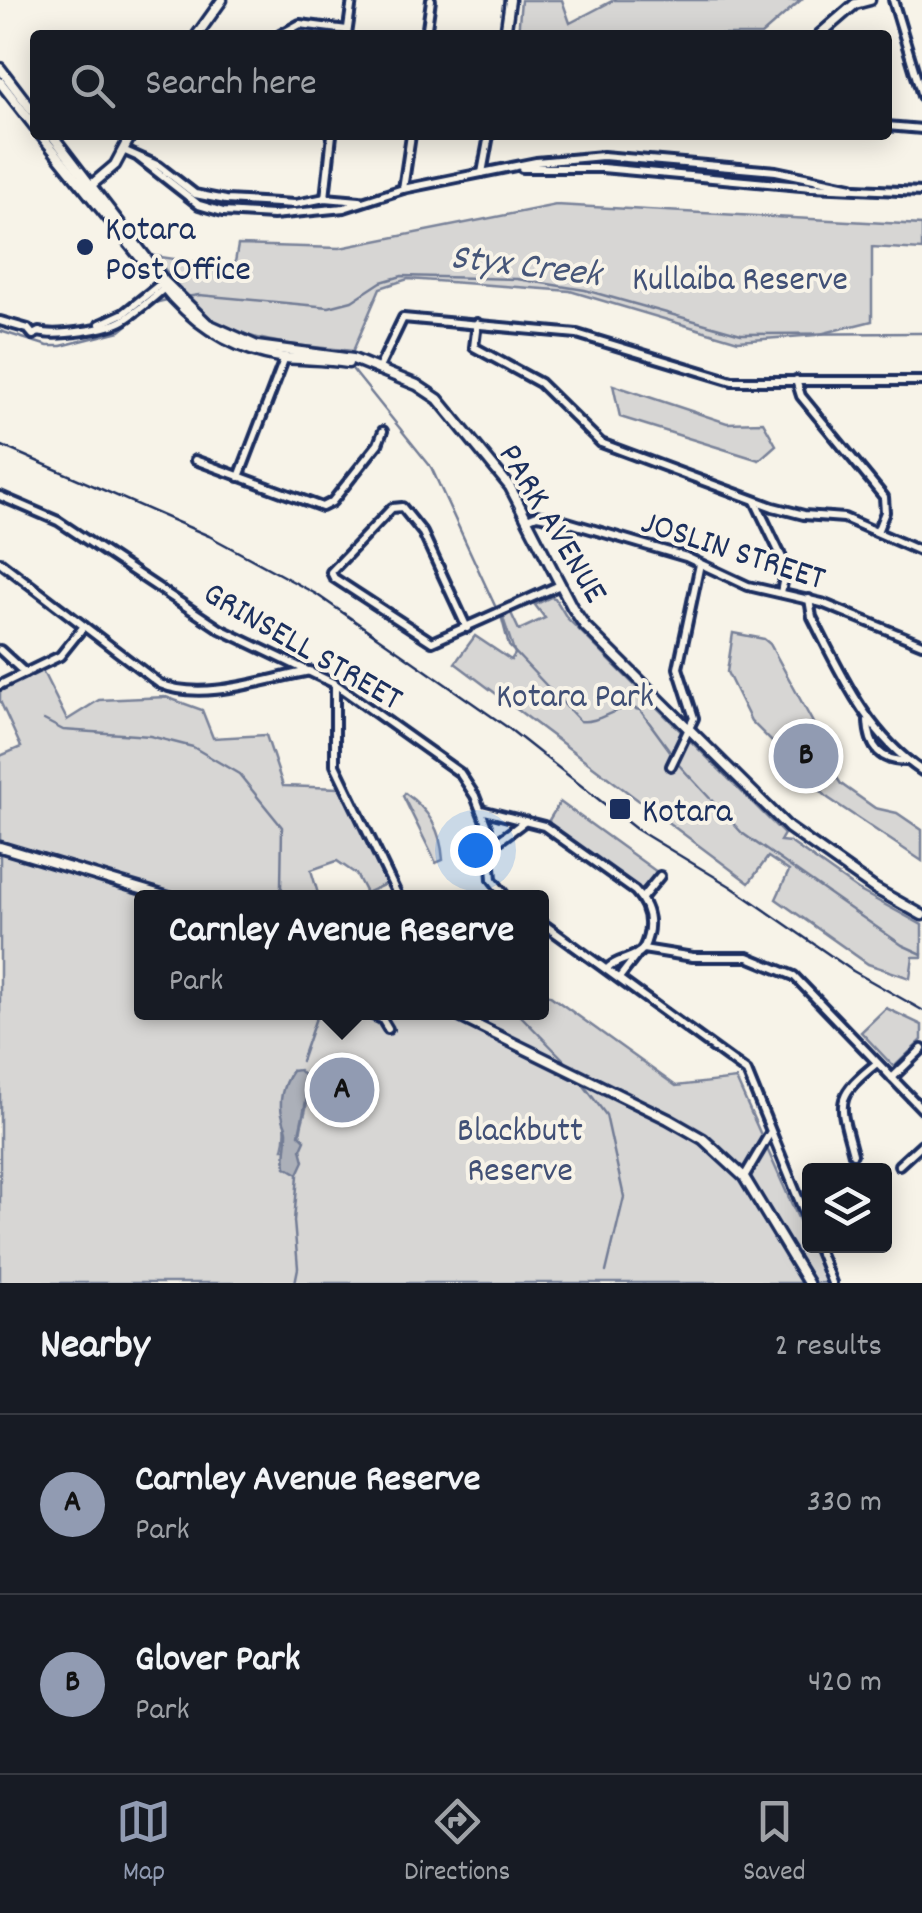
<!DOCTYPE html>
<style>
body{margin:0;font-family:Dekko,sans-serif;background:#20242c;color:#f1f3f6}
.controls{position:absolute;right:30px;bottom:30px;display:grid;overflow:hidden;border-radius:10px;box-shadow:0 5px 25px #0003}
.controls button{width:90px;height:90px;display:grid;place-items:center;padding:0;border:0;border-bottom:2px solid #363941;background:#171b24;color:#f1f3f6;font:50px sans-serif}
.you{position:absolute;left:475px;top:850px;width:35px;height:35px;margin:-25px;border:8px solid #fff;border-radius:50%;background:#1a73e8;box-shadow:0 0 0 15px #1a73e833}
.badge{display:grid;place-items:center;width:65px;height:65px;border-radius:50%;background:#919bb2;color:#111;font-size:32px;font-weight:700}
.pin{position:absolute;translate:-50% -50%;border:5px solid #fff;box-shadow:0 2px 10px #0006}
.popup{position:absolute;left:134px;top:890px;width:415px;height:130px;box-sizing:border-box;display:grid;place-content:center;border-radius:10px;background:#171b24;filter:drop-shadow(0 2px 8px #0005);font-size:32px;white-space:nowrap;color:#9ea1a6}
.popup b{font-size:38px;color:#f1f3f6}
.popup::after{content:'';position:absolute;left:50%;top:100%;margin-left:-20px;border:20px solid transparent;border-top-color:#171b24}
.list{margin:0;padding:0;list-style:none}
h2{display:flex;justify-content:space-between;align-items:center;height:130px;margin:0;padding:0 40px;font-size:42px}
h2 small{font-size:32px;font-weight:400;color:#9ea1a6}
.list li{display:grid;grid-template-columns:65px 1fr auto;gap:30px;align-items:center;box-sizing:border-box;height:180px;padding:0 40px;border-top:2px solid #363941}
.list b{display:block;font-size:38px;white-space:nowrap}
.list p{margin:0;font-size:32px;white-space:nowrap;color:#9ea1a6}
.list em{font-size:32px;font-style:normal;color:#9ea1a6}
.icon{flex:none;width:55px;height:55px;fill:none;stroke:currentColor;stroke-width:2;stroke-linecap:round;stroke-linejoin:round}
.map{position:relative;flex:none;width:922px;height:1283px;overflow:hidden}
.search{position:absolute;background:#171b24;box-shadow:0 5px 25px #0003;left:30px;right:30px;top:30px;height:110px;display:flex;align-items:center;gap:25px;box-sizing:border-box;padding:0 35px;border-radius:10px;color:#9ea1a6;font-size:38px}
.sheet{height:490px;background:#171b24}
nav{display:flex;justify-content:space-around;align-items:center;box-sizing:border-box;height:140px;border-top:2px solid #363941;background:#171b24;font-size:28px;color:#9ea1a6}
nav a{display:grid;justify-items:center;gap:5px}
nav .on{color:#919bb2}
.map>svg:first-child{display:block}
.green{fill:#d7d6d4;stroke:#798299;stroke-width:2.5;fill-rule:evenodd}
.water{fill:#acb0b9;stroke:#727c95;stroke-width:2.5}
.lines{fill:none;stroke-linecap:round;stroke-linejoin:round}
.stream{stroke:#727c95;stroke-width:2.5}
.minor-casing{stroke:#1b2f5e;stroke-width:14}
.major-casing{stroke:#1b2f5e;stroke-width:15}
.minor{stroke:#f7f3e8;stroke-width:6}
.major{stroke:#f7f3e8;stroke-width:8}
.rail{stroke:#1b2f5e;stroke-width:2.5}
.poi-dot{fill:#1b2f5e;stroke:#f7f3e8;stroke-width:4}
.labels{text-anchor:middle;stroke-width:8;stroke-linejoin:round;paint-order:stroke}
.poi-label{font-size:35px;fill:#1b2f5e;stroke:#f7f3e8;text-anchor:start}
.park-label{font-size:35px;fill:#415076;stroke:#f7f3e8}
.street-label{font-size:35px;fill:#1b2f5e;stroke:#f7f3e8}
.water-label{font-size:38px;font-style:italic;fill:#465679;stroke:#f7f3e8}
</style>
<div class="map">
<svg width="922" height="1283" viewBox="0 0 922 1283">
<rect width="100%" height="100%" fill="#f7f3e8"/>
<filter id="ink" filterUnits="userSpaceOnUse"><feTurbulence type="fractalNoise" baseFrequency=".01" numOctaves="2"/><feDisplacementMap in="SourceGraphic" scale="20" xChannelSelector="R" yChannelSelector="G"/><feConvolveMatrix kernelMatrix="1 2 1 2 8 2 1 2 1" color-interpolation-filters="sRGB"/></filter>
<g filter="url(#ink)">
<g class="green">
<path d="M521,0H562L570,23L614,0H801L761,35H518Z"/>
<path d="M556,205L922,225V250L872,247V321L816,335L738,341L570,291L408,279L380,288L353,351C296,344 230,345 189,300C177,286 166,270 154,256L234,268L238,245L340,248Z"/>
<path d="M613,385L727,423L763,422L776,445L759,460L620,417Z"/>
<path d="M551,597L555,598L567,618L784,834L780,841L790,842L858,890L922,925V957H913L910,978L868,964L776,899L789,871L768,857L749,883L455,663L475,636L511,660L515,654L503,618L511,613L519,630L545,618L535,605Z"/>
<path d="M733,633L764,639L770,644L818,732L830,767L841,784L875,808L897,813L922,830V861L828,798L751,721L727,672Z"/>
<path d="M40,666L67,720L99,700L166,697L202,710L213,738L266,735L283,786L340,788L388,883L366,893L356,874L337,861L311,870L319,897L142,898V1012H542V990L676,1086L736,1079L827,1283H0V756L21,747L0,701V685ZM292,1071C323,1106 295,1112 301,1149H283C292,1117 272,1100 292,1071Z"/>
<path d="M405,793C429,810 441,830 443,860L436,863L403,796Z"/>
<path d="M560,802L657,872L646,887L640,889L550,825L549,820Z"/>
<path d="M886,1008L922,1025V1040L894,1067L861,1032Z"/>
</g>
<path class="water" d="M299,1070L310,1082L299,1134L305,1140L301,1149L304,1161L298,1174L286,1167C284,1154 287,1146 287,1134C288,1128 284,1125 283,1118C278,1102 282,1085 292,1071Z"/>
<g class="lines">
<g class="stream">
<path d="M186,297L199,295L329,307L352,301L381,282L402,276L517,279L585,290L741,334L922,333"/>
<path d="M0,331L48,346H61L120,331L154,303L167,300"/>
<path d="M353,370L431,467L496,608"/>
<path d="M502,619L509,646L580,721C603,724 616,702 640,710L673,755"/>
<path d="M44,720L63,730L150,736L193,747L239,774L282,827L281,887L288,898"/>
<path d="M678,764L742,833L902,945L922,954"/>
<path d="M517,1012L566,1062"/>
<path d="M301,1061L318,1012"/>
<path d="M582,1083L606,1115L624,1197L606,1272"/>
<path d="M295,1283L298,1268L294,1221L298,1175"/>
</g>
<defs>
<g id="minor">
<path d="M893,0L922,96"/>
<path d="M280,35L300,24L347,30"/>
<path d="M347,35L352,0"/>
<path d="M426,35L431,0"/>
<path d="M887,126L922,129"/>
<path d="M123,150L159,166L195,194L226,200L295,204L325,198L360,201"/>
<path d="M139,158L199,205L223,212L273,215L344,208L403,189L536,162L603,156L776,171L852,187"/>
<path d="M522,168H602L812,187L922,192"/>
<path d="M482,173L489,135"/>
<path d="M403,189L411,135"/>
<path d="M325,198L332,135"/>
<path d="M0,321L28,329L33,335L39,332C56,337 109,329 124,320C140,310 154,297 168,285"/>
<path d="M477,323L474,347L540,383L601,443L773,507L804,515L844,518L922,552"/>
<path d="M100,324L124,313L164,281"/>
<path d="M378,370L403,318L577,334L732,381H922"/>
<path d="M796,380L801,396L884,497L885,512L877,532"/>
<path d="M195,460L322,507L332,502L378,444L383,431"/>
<path d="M239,477L285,357"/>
<path d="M0,496L58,521L220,629L335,684L460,773L475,796L488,829L492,879L507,898"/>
<path d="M755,501L786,566L781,593"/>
<path d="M527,519L537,515L557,519L686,557L748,586L822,603L922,644"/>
<path d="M0,562L160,684C204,702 265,679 310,671"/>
<path d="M809,599L812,617C841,674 867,734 922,771"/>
<path d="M467,628L423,533L402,507L392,508L331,572L334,578L432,642L560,585"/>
<path d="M0,650L25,673"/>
<path d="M0,685L60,656L84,626"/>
<path d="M335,685V765L399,898"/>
<path d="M868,721C869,747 880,762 908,761"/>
<path d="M671,766L694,718L678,668L700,564"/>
<path d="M481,810L544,826L635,891C651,908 653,928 643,949"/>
<path d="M492,846L524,822"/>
<path d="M642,898L660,876"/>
<path d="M542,923L747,1072L810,1227"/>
<path d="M607,969C617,958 634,960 643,949L693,957H748L794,976L922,1109"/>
<path d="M619,978L636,956"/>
<path d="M366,1012L382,1019L388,1029"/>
<path d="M892,1078L922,1049"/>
<path d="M853,1154C840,1103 832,1099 877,1063"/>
<path d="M899,1165L922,1144"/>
<path d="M744,1177L770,1133"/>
<path d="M817,1246L832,1283"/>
</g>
<g id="major">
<path d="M197,35L222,0"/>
<path d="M505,35L510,0"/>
<path d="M819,35L855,4L870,0"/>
<path d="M0,68L35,114"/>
<path d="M0,82L35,127"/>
<path d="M41,135L147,266"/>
<path d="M52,135L164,281L208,324L257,346L353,359L417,385L438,399L510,487L572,607L585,626L789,828L874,888L922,915"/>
<path d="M89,187L115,165L131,135"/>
<path d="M162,285C194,326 234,351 286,358C306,360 327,359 348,363"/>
<path d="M0,847L171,898"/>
<path d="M450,1012L668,1119L703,1139L744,1177L808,1283"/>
</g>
</defs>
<use href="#minor" class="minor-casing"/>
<use href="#major" class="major-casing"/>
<use href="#minor" class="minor"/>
<use href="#major" class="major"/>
<path class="rail" d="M0,445L209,536L316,594L507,727L636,829L730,886L853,971L922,1010"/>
</g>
</g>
<g class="poi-dot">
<circle cx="85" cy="247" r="10"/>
<rect x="608" y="797" width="24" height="24" rx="5"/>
</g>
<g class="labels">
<g class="poi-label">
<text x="105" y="239">Kotara<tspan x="105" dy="40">Post Office</tspan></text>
<text x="642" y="821">Kotara</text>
</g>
<g class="park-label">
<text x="740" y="289">Kullaiba Reserve</text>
<text x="575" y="706">Kotara Park</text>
<text x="520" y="1140">Blackbutt<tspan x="520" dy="40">Reserve</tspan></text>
</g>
<g class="street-label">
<text transform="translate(555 522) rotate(59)" y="12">PARK AVENUE</text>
<text transform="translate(734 548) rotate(18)" y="12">JOSLIN STREET</text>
<text transform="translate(304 644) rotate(30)" y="12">GRINSELL STREET</text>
</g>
<g class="water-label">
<text transform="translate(526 263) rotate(7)" y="13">Styx Creek</text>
</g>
</g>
</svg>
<div class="controls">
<button><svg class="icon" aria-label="layers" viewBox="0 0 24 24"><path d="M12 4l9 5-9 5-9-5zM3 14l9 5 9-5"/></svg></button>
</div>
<div class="you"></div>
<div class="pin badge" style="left:342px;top:1090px">A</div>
<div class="popup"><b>Carnley Avenue Reserve</b>Park</div>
<div class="pin badge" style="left:806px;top:756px">B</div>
<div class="search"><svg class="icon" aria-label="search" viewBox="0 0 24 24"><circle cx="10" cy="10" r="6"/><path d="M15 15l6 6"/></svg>Search here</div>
</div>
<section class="sheet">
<h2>Nearby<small>2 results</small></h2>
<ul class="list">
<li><span class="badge">A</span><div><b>Carnley Avenue Reserve</b><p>Park</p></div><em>330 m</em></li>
<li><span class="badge">B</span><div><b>Glover Park</b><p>Park</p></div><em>420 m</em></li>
</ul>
</section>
<nav>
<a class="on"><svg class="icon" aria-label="map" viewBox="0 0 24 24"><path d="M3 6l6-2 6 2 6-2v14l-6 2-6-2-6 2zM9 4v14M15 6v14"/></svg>Map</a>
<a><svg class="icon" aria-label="directions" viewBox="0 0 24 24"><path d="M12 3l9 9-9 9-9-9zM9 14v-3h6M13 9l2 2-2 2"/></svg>Directions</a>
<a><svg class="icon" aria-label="saved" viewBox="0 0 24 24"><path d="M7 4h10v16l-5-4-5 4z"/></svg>Saved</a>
</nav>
